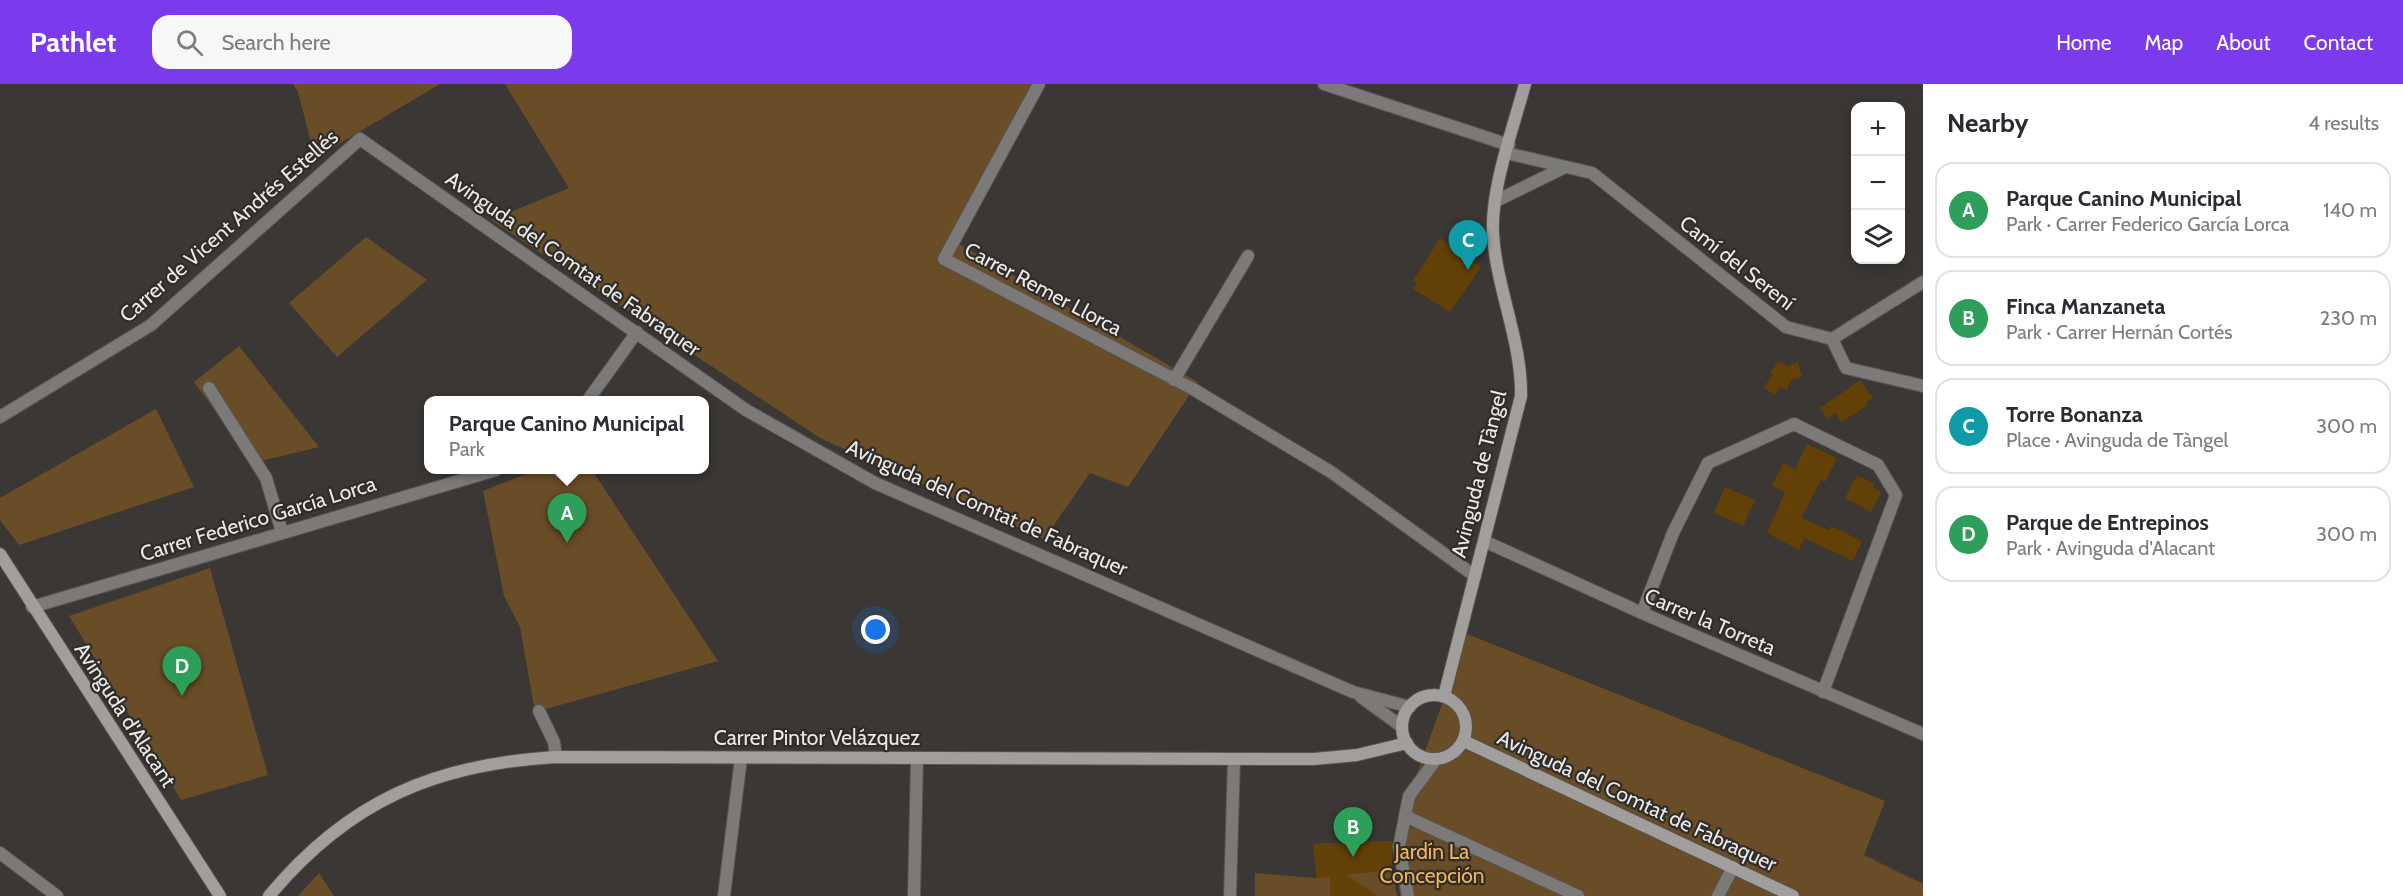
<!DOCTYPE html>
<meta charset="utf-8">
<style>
body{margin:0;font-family:Cabin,sans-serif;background:#f7f7f7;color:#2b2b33}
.controls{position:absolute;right:18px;top:18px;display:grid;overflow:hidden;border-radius:12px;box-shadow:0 3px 15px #0003}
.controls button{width:54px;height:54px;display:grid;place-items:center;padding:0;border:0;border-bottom:2px solid #e1e1e2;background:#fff;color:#2b2b33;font:30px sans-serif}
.you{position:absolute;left:876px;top:546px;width:21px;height:21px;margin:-15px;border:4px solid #fff;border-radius:50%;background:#1a73e8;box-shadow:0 0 0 9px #1a73e833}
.badge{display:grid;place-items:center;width:39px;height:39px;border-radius:50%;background:#7c3aed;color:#fff;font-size:20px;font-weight:700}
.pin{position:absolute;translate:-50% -50px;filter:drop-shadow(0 2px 3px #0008)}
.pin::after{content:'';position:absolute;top:32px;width:21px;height:18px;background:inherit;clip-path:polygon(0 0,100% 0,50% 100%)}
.popup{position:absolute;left:424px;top:312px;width:285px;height:78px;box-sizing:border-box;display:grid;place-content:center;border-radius:12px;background:#fff;filter:drop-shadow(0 2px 4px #0005);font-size:20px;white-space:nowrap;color:#7c7c81}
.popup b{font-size:22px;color:#2b2b33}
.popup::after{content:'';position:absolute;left:50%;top:100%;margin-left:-12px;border:12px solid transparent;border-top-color:#fff}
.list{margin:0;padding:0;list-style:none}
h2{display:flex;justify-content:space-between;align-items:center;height:78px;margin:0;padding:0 24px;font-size:26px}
h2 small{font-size:20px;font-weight:400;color:#7c7c81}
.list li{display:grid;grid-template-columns:39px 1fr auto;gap:18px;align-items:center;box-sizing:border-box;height:96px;margin:0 12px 12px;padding:0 12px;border:2px solid #e1e1e2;border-radius:18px}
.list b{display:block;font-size:22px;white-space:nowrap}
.list p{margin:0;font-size:20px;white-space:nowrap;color:#7c7c81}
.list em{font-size:20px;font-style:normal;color:#7c7c81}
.icon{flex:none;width:33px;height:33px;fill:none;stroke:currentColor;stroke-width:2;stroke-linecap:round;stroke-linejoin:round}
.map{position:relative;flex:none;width:1923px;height:812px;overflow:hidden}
header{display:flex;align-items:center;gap:36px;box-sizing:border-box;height:84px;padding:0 30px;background:#7c3aed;color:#fff}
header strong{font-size:28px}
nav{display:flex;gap:33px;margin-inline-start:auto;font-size:21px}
.search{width:420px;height:54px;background:#f7f7f7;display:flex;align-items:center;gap:15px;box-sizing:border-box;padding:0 21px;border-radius:18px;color:#7c7c81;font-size:22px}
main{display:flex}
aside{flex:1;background:#fff}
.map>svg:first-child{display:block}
.green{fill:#694d26}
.building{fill:#634006}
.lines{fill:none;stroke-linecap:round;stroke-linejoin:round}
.street-casing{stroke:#565351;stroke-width:14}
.secondary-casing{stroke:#565351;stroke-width:14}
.street{stroke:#7b7a78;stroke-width:12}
.secondary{stroke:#a19f9d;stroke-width:12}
.labels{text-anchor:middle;stroke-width:4.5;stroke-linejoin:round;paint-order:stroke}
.street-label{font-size:21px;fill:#ebe9e8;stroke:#2f2d2a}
.park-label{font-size:21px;fill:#f5b357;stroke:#2f2d2a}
</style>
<header>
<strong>Pathlet</strong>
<div class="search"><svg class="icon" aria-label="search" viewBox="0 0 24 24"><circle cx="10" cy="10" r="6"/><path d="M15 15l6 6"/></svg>Search here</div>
<nav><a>Home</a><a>Map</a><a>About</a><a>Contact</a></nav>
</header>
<main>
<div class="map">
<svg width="1923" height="812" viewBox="0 0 1923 812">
<rect width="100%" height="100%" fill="#3a3734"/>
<g class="green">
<path d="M293,0H440L315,74L298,8Z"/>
<path d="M505,0H1045L993,88L959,160L1198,298L1128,403L1090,389L1044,455L820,354L491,136L569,104Z"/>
<path d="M366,153L427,196L337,273L289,219Z"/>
<path d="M239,262L319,363L253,379L194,298Z"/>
<path d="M156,325L194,403L19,461L0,436V414Z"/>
<path d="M536,386H592L718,577L535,628L520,543L504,512L483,407Z"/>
<path d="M210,484L268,691L181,716L69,532Z"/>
<path d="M1467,550L1885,717L1864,771L1923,800V812H1400L1397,744L1427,743L1405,732L1409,712Z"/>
<path d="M1392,757V786L1397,812H1255V789L1317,794L1313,760Z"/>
<path d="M319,789L334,812H298Z"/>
</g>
<g class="building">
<path d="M1440,154L1481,183L1450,228L1413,205L1417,200L1413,197Z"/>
<path d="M1779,277L1788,282L1798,278L1802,293L1791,296L1787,306L1780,303L1774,311L1764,303L1773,290L1770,289Z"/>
<path d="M1860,296L1873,314L1865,319L1867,322L1841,338L1836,329L1827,335L1820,324Z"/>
<path d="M1807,360L1837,374L1825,398L1821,396L1801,434L1829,446L1831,442L1862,457L1853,477L1804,454L1799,466L1767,449L1785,408L1772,402L1783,379L1795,385Z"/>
<path d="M1857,391L1875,400L1873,404L1881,408L1871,428L1845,414Z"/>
<path d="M1725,403L1755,416L1743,442L1714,429Z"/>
<path d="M1392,757V786L1346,791L1378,812H1330V793L1317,794L1313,760Z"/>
</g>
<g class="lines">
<defs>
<g id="street">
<path d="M1039,0L944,175L1193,305L1331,388L1475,492"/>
<path d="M1324,0L1509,61"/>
<path d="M1506,69L1592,89L1786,243L1832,255L1923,198"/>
<path d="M1496,117L1565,83"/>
<path d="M1832,255L1846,284L1923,302"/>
<path d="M1174,296L1248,172"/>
<path d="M209,304L266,394L282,448"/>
<path d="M588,316L637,248"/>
<path d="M0,333L151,241L360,55L746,326L875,399L1353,608L1410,623"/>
<path d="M1484,457L1642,529L1923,650"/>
<path d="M32,523L496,386"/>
<path d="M1642,529L1673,449L1708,379L1794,340L1878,381L1896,411L1823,608"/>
<path d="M1361,613L1401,642"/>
<path d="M539,627L554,658L556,673"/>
<path d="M1405,732L1578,812"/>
<path d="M0,769L57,812"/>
<path d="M724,812L741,674"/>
<path d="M914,812L917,674"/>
<path d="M1230,812L1234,675"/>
<path d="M1408,812L1399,763L1409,712L1435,677"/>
<path d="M1718,812L1733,783"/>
</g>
<g id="secondary">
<path d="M0,470L220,812"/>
<circle cx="1434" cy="643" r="32"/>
<path d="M1444,612L1521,312C1522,257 1496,204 1493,149C1491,103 1513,45 1525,0"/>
<path d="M1464,657L1793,812"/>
<path d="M269,812C348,717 435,680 556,673L1314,675L1357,671L1407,659"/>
</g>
</defs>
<use href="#street" class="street-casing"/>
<use href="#secondary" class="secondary-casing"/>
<use href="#street" class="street"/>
<use href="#secondary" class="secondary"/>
</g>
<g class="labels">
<g class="street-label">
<text transform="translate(229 142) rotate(-41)" y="7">Carrer de Vicent Andrés Estellés</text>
<text transform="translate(1737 179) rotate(38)" y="7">Camí del Serení</text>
<text transform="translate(573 180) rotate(35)" y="7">Avinguda del Comtat de Fabraquer</text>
<text transform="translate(1043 205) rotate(28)" y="7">Carrer Remer Llorca</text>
<text transform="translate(1479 390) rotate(-76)" y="7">Avinguda de Tàngel</text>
<text transform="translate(987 424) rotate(24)" y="7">Avinguda del Comtat de Fabraquer</text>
<text transform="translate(258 435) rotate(-17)" y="7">Carrer Federico García Lorca</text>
<text transform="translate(1710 538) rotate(23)" y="7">Carrer la Torreta</text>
<text transform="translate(125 631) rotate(57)" y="7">Avinguda d'Alacant</text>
<text x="817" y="661">Carrer Pintor Velázquez</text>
<text transform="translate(1637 717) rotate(25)" y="7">Avinguda del Comtat de Fabraquer</text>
</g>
<g class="park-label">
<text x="1432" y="775">Jardín La<tspan x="1432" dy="24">Concepción</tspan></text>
</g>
</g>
</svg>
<div class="controls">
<button>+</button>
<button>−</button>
<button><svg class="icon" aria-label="layers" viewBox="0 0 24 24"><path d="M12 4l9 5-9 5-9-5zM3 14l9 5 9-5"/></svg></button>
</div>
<div class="you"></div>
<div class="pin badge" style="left:567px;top:459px;background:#2e9e5b">A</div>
<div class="popup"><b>Parque Canino Municipal</b>Park</div>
<div class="pin badge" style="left:1353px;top:773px;background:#2e9e5b">B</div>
<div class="pin badge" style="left:1468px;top:186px;background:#0f9aa8">C</div>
<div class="pin badge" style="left:182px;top:612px;background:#2e9e5b">D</div>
</div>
<aside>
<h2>Nearby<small>4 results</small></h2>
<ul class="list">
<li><span class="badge" style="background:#2e9e5b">A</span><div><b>Parque Canino Municipal</b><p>Park · Carrer Federico García Lorca</p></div><em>140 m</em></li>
<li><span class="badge" style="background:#2e9e5b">B</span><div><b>Finca Manzaneta</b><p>Park · Carrer Hernán Cortés</p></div><em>230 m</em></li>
<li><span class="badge" style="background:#0f9aa8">C</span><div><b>Torre Bonanza</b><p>Place · Avinguda de Tàngel</p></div><em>300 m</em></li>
<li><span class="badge" style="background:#2e9e5b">D</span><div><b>Parque de Entrepinos</b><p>Park · Avinguda d'Alacant</p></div><em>300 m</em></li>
</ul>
</aside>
</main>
